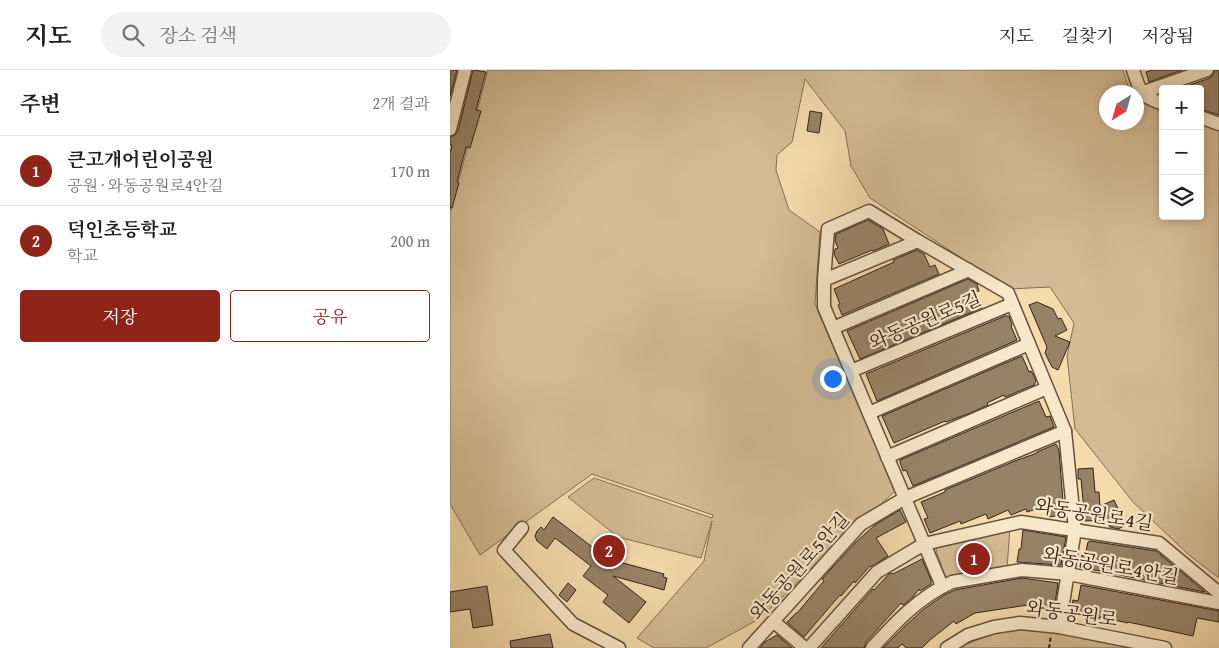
<!DOCTYPE html>
<html lang="ko">
<meta charset="utf-8">
<style>
body{margin:0;font-family:"Gentium Book Plus","Noto Serif KR",serif;background:#f2f2f2;color:#202124}
.controls{position:absolute;right:15px;top:15px;display:grid;overflow:hidden;border-radius:5px;box-shadow:0 2px 8px #0003}
.controls button{width:45px;height:45px;display:grid;place-items:center;padding:0;border:0;border-bottom:1px solid #e0e0e0;background:#fff;color:#202124;font:25px sans-serif}
.compass{position:absolute;left:649px;top:15px;width:45px;height:45px;border-radius:50%;background:#fff;box-shadow:0 2px 8px #0003;rotate:217deg}
.you{position:absolute;left:382px;top:308px;width:18px;height:18px;margin:-12px;border:4px solid #fff;border-radius:50%;background:#1a73e8;box-shadow:0 0 0 8px #1a73e833}
.badge{display:grid;place-items:center;width:32px;height:32px;border-radius:50%;background:#8f2418;color:#fff;font-size:16px;font-weight:700}
.pin{position:absolute;translate:-50% -50%;border:2px solid #fff;box-shadow:0 1px 5px #0006}
.list{margin:0;padding:0;list-style:none}
h2{display:flex;justify-content:space-between;align-items:center;height:65px;margin:0;padding:0 20px;font-size:21px}
h2 small{font-size:16px;font-weight:400;color:#757577}
.list li{display:grid;grid-template-columns:32px 1fr auto;gap:15px;align-items:center;box-sizing:border-box;height:70px;padding:0 20px;border-top:1px solid #e0e0e0}
.list b{display:block;font-size:19px;white-space:nowrap}
.list p{margin:0;font-size:16px;white-space:nowrap;color:#757577}
.list em{font-size:16px;font-style:normal;color:#757577}
.actions{display:flex;gap:10px;padding:15px 20px}
.actions a{flex:1;padding:11px 0;border:1px solid #8f2418;border-radius:5px;text-align:center;font-size:18px;color:#8f2418}
.actions .main{background:#8f2418;color:#fff}
.icon{flex:none;width:28px;height:28px;fill:none;stroke:currentColor;stroke-width:2;stroke-linecap:round;stroke-linejoin:round}
.map{position:relative;flex:none;width:769px;height:578px;overflow:hidden}
header{display:flex;align-items:center;gap:30px;box-sizing:border-box;height:70px;padding:0 25px;background:#fff;border-bottom:1px solid #e0e0e0}
header strong{font-size:24px}
nav{display:flex;gap:28px;margin-inline-start:auto;font-size:18px}
.search{width:350px;height:45px;background:#f2f2f2;display:flex;align-items:center;gap:12px;box-sizing:border-box;padding:0 18px;border-radius:28px;color:#757577;font-size:19px}
main{display:flex}
aside{flex:1;background:#fff}
.map>svg:first-child{display:block}
.green{fill:#d4bb93;stroke:#846f57}
.building{fill:#988266;stroke:#33231b}
.lines{fill:none;stroke-linecap:round;stroke-linejoin:round}
.minor-casing{stroke:#64513f;stroke-width:15}
.path{stroke:#33231b;stroke-width:2;stroke-dasharray:4 2.5;stroke-linecap:butt}
.minor{stroke:#f8e7c9;stroke-width:12}
.labels{text-anchor:middle;stroke-width:4.5;stroke-linejoin:round;paint-order:stroke}
.street-label{font-size:19px;fill:#33231b;stroke:#f8e7c9}
</style>
<header>
<strong>지도</strong>
<div class="search"><svg class="icon" aria-label="search" viewBox="0 0 24 24"><circle cx="10" cy="10" r="6"/><path d="M15 15l6 6"/></svg>장소 검색</div>
<nav><a>지도</a><a>길찾기</a><a>저장됨</a></nav>
</header>
<main>
<aside>
<h2>주변<small>2개 결과</small></h2>
<ul class="list">
<li><span class="badge">1</span><div><b>큰고개어린이공원</b><p>공원 · 와동공원로4안길</p></div><em>170 m</em></li>
<li><span class="badge">2</span><div><b>덕인초등학교</b><p>학교</p></div><em>200 m</em></li>
</ul>
<div class="actions"><a class="main">저장</a><a>공유</a></div>
</aside>
<div class="map">
<svg width="769" height="578" viewBox="0 0 769 578">
<rect width="100%" height="100%" fill="#f5daac"/>
<filter id="stains"><feTurbulence type="fractalNoise" baseFrequency=".004" numOctaves="4"/><feColorMatrix values="0 0 0 0 .2 0 0 0 0 .09 0 0 0 0 .02 0 0 0 .5 -.17"/></filter>
<radialGradient id="worn" r=".72"><stop offset=".6" stop-color="#630" stop-opacity="0"/><stop offset="1" stop-color="#630" stop-opacity=".3"/></radialGradient>
<g class="green">
<path d="M38,0H673L680,22H656V52H686L687,31L713,40V146H750V53L769,60V508L739,485L683,432L625,359L617,286L624,253L600,217L559,219L420,128L401,96L395,61L355,9L342,72L327,85L326,100L339,140L370,162L365,234L445,421L309,549L256,578H204L187,568L254,491L262,451L251,488L168,467L118,427L144,408L262,448L263,445L142,404L30,485L0,434V143Z"/>
<path d="M560,457L557,499L496,509L486,480L487,477Z"/>
<path d="M556,559L592,560L700,578H510L516,574Z"/>
</g>
<g class="building">
<path d="M0,0H7L0,26Z"/>
<path d="M23,0L36,2L26,40L31,41L20,78L16,77L7,112L9,113L2,138H0V83L2,75H0V67L5,65L8,61Z"/>
<path d="M702,0H732L699,12L696,2Z"/>
<path d="M765,0H769V45L750,39V19H728L760,8L763,5Z"/>
<path d="M360,41L372,43L369,63L357,61Z"/>
<path d="M418,150L433,159L439,174L423,181L422,180L389,194L384,184L385,179L388,178L385,171L386,164Z"/>
<path d="M467,180L474,184L480,197L485,195L489,204L392,245L388,235L390,234L384,219L444,192L443,190Z"/>
<path d="M518,209L527,214L529,221L525,222L532,238L410,289L397,261Z"/>
<path d="M587,232L603,239L608,249L611,248L617,260L605,266L620,272L608,300L602,297L595,283L597,277L579,235Z"/>
<path d="M555,246H559L562,255L561,256L567,270L427,331L416,304Z"/>
<path d="M572,286L579,302L581,301L584,306L586,311L584,315L555,327L554,325L537,333L538,335L520,343L496,352L495,351L444,373L432,346Z"/>
<path d="M589,331L596,347L600,346L604,357L463,416L456,400L453,401L450,392V390Z"/>
<path d="M606,374L609,380L614,445L597,447L596,436L577,442L576,439L561,445L558,440L538,449L536,444L511,454L510,451L480,463L474,449L478,448L471,432L495,422V420L565,391L587,383V382Z"/>
<path d="M643,398L645,422H649L650,436L664,430L676,455L668,459L660,457L656,450L635,451L631,409H628V399Z"/>
<path d="M450,440L456,452L426,468L438,486L421,497L420,496L405,513L404,511L391,526L390,525L354,567L337,552L346,543H347L374,511L372,509L406,472L425,455Z"/>
<path d="M103,447L158,489L214,504L213,507L217,508L214,520L163,506L196,532L179,553L153,532L158,525L133,506L141,496L105,468L97,479L87,471L85,466L87,461L91,457L94,460Z"/>
<path d="M573,460L616,467L611,495L567,492L569,479H571Z"/>
<path d="M640,471L706,481L755,522L630,497L632,485L635,486L638,472Z"/>
<path d="M472,489L481,510V514L470,521L469,519L463,527L453,535L451,533L416,572L414,578H371L423,519L424,520L440,503H441L443,504Z"/>
<path d="M572,508L608,513L604,540L578,535L525,543L506,554L504,551L480,570L472,578H456L452,574L448,578H433L455,556L474,539L494,525L505,520Z"/>
<path d="M118,513L126,520L117,532L109,525Z"/>
<path d="M631,515L769,541V552L747,548L743,566L678,552V553L650,547L649,549L620,543L623,530L628,531Z"/>
<path d="M37,516L43,555L23,558L20,539L0,542V522Z"/>
<path d="M100,564L103,578H61L60,571Z"/>
<path d="M327,565L342,578H310L315,572Z"/>
</g>
<g class="lines">
<defs>
<g id="minor">
<path d="M683,0C691,23 689,25 713,34"/>
<path d="M691,23L757,0"/>
<path d="M750,47L769,54"/>
<path d="M0,59L15,0"/>
<path d="M374,210L378,159L419,141L468,171"/>
<path d="M383,258L519,200"/>
<path d="M401,301L562,234"/>
<path d="M419,343L579,274"/>
<path d="M437,387L597,318"/>
<path d="M72,458L54,480L123,554L169,578"/>
<path d="M492,516L374,237V210L468,171L558,223L615,361L625,460L609,557"/>
<path d="M324,552L355,578"/>
<path d="M299,578L411,454L455,428L615,361"/>
<path d="M359,578L427,502L474,474L571,452L709,473L769,523"/>
<path d="M422,578C446,552 469,527 502,512L572,500L618,504L769,533"/>
<path d="M497,578L518,565L544,557L570,553L609,557L715,578"/>
</g>
</defs>
<use href="#minor" class="minor-casing"/>
<path class="path" d="M599,578L601,565"/>
<use href="#minor" class="minor"/>
</g>
<g class="labels">
<g class="street-label">
<text transform="translate(475 250) rotate(-23)" y="7">와동공원로5길</text>
<text transform="translate(644 444) rotate(9)" y="7">와동공원로4길</text>
<text transform="translate(661 495) rotate(10)" y="7">와동공원로4안길</text>
<text transform="translate(349 496) rotate(-48)" y="7">와동공원로5안길</text>
<text transform="translate(622 543) rotate(8)" y="7">와동공원로</text>
</g>
</g>
<rect width="100%" height="100%" filter="url(#stains)"/>
<rect width="100%" height="100%" fill="url(#worn)"/>
</svg>
<div class="controls">
<button>+</button>
<button>−</button>
<button><svg class="icon" aria-label="layers" viewBox="0 0 24 24"><path d="M12 4l9 5-9 5-9-5zM3 14l9 5 9-5"/></svg></button>
</div>
<svg class="compass" viewBox="-18 -18 36 36"><path d="M0-13l5 13h-10z" fill="#e53935"/><path d="M0 13l5-13h-10z" fill="#757577"/></svg>
<div class="you"></div>
<div class="pin badge" style="left:524px;top:489px">1</div>
<div class="pin badge" style="left:159px;top:481px">2</div>
</div>
</main>
